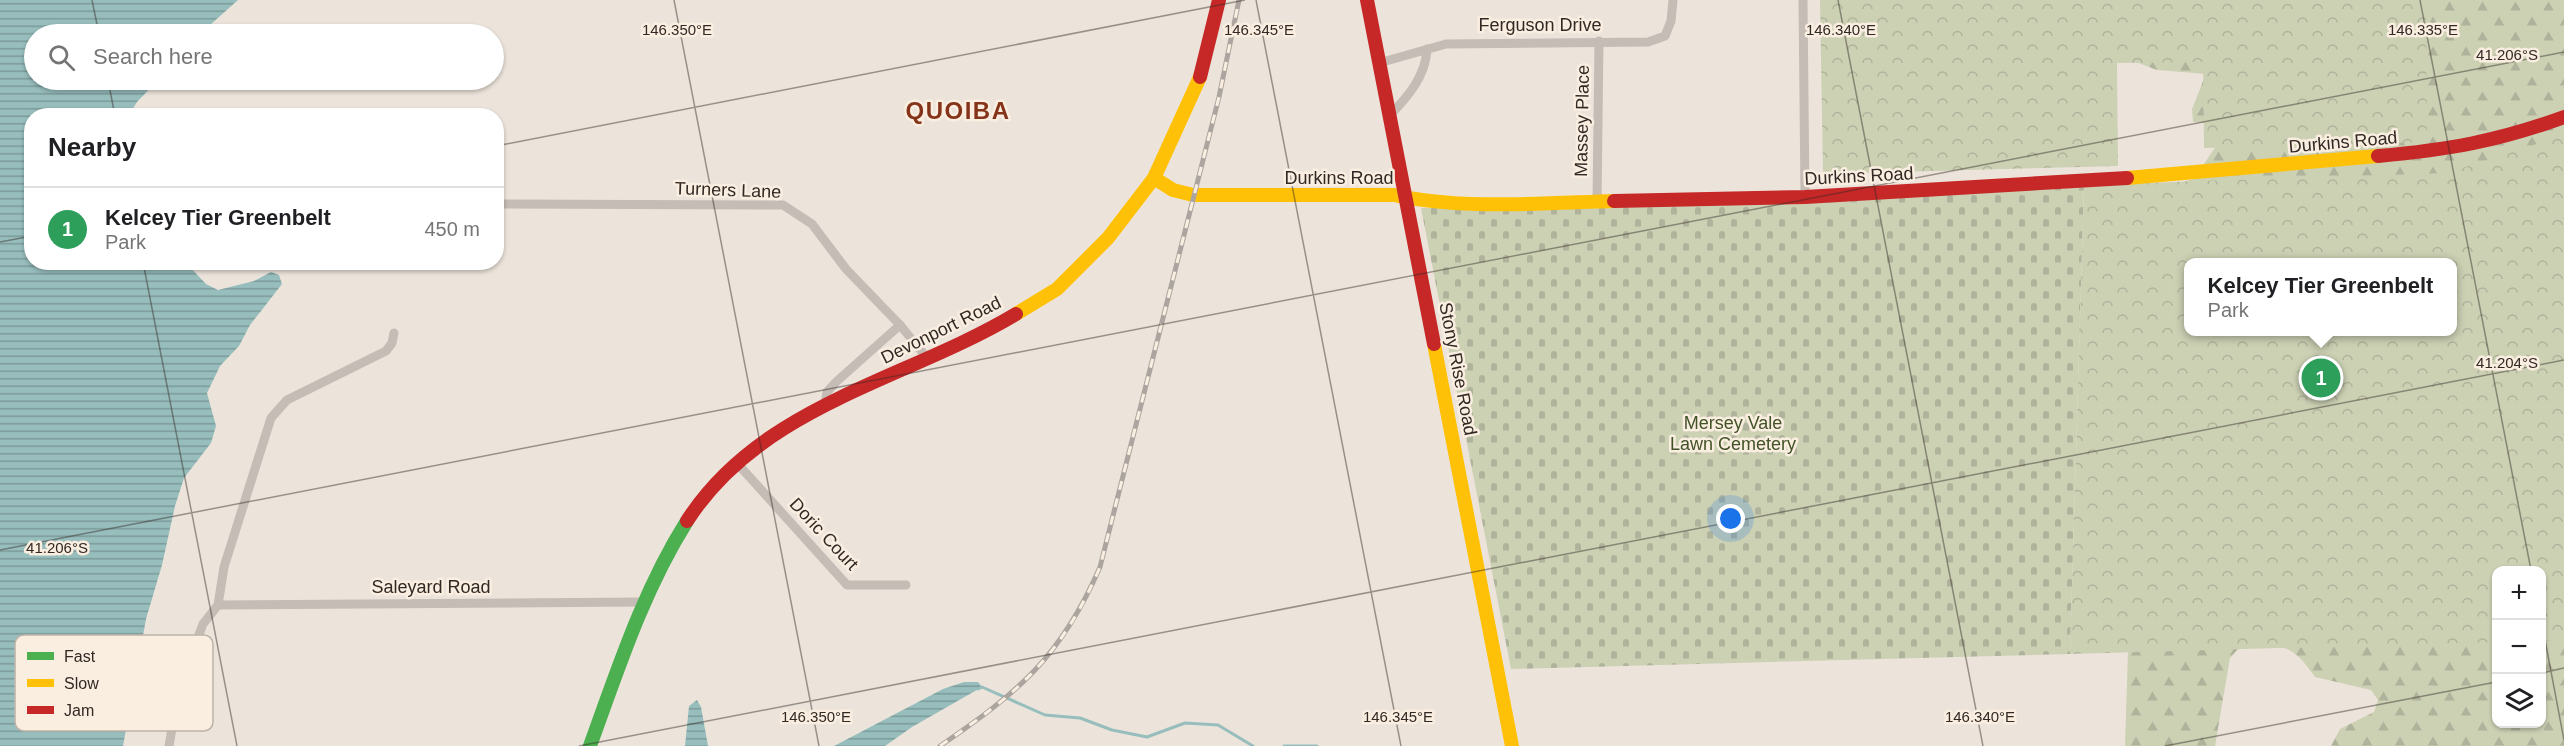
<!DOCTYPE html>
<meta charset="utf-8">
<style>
body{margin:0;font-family:Arial,sans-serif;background:#f6f6f6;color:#202124}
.controls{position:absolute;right:18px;bottom:18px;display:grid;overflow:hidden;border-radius:12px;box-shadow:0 2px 4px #0004}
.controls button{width:54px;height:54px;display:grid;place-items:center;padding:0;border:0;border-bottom:2px solid #e0e0e0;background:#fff;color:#202124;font:30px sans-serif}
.you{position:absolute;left:1731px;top:519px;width:21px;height:21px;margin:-15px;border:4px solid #fff;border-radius:50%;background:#1a73e8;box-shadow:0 0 0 9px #1a73e833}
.badge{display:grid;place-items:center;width:39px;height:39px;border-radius:50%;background:#0f766e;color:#fff;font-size:20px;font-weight:700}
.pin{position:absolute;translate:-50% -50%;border:3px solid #fff;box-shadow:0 2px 6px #0006}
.popup{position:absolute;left:2184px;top:258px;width:273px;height:78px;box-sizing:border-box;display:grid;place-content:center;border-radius:12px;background:#fff;filter:drop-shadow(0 2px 4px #0005);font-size:20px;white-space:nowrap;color:#757577}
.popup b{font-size:22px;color:#202124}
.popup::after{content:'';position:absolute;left:50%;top:100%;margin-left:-12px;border:12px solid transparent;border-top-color:#fff}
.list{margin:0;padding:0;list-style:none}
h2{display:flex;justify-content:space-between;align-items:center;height:78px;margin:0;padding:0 24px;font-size:26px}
h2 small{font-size:20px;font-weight:400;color:#757577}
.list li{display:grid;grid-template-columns:39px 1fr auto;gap:18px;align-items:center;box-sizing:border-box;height:84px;padding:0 24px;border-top:2px solid #e0e0e0}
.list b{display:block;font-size:22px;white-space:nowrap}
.list p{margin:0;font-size:20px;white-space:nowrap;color:#757577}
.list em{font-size:20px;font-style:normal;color:#757577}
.icon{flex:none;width:33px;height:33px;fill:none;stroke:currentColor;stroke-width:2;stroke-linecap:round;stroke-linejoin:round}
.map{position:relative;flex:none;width:2564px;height:746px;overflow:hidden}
.search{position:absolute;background:#fff;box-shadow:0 2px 4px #0004;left:24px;top:24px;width:480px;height:66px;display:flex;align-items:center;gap:15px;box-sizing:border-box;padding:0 21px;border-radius:33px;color:#757577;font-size:22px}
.panel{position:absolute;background:#fff;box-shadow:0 2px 4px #0004;left:24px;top:108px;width:480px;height:162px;border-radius:24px}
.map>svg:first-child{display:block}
.forest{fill:url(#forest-firs);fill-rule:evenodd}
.cemetery{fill:url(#cemetery-stones)}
.park{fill:url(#park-crowns);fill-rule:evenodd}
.water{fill:url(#water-rules)}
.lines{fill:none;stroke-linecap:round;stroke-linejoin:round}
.stream{stroke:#97bebd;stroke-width:3}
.street{stroke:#c4bcb5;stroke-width:9}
.fast{stroke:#4caf50;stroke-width:14}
.slow{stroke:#ffc107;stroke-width:14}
.jam{stroke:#c62828;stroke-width:14}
.rail-casing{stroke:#aca59f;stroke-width:5}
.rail{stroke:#faeee1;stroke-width:3;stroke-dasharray:9;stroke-linecap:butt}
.ticks{fill:none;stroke:#332924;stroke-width:1.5;stroke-opacity:0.45}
.labels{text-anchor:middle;stroke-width:5;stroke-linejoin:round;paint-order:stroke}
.street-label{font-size:18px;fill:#332924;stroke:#faeee1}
.park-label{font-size:18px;fill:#425327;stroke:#faeee1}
.district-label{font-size:24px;font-weight:bold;letter-spacing:1.5px;fill:#863419;stroke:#faeee1}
.key{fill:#faeee1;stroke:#beb3a8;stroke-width:1.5}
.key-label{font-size:16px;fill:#332924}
.ticks-label{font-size:15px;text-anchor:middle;fill:#332924;stroke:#faeee1;stroke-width:5;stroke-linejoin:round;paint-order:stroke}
</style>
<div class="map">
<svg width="2564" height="746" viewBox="0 0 2564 746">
<defs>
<pattern id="forest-firs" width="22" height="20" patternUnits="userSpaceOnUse" patternTransform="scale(1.5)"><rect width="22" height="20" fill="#ccd1b4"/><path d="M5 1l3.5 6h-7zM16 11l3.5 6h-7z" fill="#b0b39b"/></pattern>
<pattern id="cemetery-stones" width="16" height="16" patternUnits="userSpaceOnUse" patternTransform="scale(1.5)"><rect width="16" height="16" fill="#ccd1b4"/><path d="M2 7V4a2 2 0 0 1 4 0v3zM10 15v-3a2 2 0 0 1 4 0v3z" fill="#b0b39b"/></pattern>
<pattern id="park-crowns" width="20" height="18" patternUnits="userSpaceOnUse" patternTransform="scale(1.5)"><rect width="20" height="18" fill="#ccd1b4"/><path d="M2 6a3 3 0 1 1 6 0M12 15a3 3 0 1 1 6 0" fill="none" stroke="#b0b39b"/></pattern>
<pattern id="water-rules" width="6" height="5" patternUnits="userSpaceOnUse" patternTransform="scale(1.5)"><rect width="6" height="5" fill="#97bebd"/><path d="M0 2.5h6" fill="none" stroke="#7c9a99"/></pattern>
</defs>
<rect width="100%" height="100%" fill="#ece4db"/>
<path class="forest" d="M2123,0H2564V746H2331L2340,729L2374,712L2378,700L2371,690L2315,677C2290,641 2280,644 2239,648L2230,658L2215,746H2125L2132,524L2149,190L2194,179L2218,143L2206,123L2193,122L2192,109L2206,74L2157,70L2120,56ZM2189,262H2453V332H2189ZM2496,570H2542V724H2496Z"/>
<path class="cemetery" d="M2084,185L2070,654L1511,669L1421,208L1522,207Z"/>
<g class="park">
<path d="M1820,0H2426L2427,142L2204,148L2203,62L2117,63L2118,166L1823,174Z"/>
<path d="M2564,135V640L2542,641V570H2496V642L2070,654L2084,185L2447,173ZM2189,262H2453V332H2189Z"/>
</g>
<g class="water">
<path d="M0,0H238L200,34H34V80H158L137,102L129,115L32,116V262L186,263L206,284L218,290L254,281L271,272L279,275L282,284L250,325L239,346L220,366L207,393L216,426L211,443L184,478L175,506L162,565L146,619L123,746H0Z"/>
<path d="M964,682H978L982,687L912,727L885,746H834L943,689Z"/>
<path d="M697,700L701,707L708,746H685L689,706Z"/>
</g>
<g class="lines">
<g class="stream">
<path d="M978,689L982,687L1045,715L1080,718L1112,730L1147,737L1185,723L1218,725L1253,746"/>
<path d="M1284,746H1317"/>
</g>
<g class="street">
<path d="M1803,0L1805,197"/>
<path d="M1379,63L1446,44L1648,42L1665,36L1671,21L1673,0"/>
<path d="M1389,116C1407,98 1426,76 1427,49"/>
<path d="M1597,201L1599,41"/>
<path d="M496,204L783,205L812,224L846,269L900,325L927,358"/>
<path d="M825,405L827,392L836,382L900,325"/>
<path d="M736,462L847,585H906"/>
<path d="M218,605L643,602"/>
<path d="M169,746L179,688L203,624L218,605L224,567L271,418L287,400L386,351L392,343L394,333"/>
</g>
<path class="fast" d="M590,746C618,669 643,591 687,521"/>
<g class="slow">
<path d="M1154,178L1173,190L1193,195H1394C1461,210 1545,203 1614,201"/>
<path d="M2127,178L2378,156"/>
<path d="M1016,314L1057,289L1108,238L1154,178L1200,77"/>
<path d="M1434,344L1512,746"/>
</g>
<g class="jam">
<path d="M1367,0L1434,344"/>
<path d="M1200,77L1219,0"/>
<path d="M2378,156C2447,150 2499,141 2564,117"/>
<path d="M1614,201L1805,197L2127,178"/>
<path d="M687,521C761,405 906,380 1016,314"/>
</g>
<defs>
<path id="rail" d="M940,746C1019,692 1061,657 1100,567L1219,97L1239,0"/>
</defs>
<use href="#rail" class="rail-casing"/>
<use href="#rail" class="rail"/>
</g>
<path class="ticks" d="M92,0L99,34M674,0L819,746M1256,0L1401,746M1838,0L1983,746M2420,0L2531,570M108,80L115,116M496,146L1245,0M0,242L32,236M143,262L237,746M0,550L2564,52M2542,624L2564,740M2542,673L2564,668M579,746L2564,360M2165,746L2496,682"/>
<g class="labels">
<g class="street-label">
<text x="1540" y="31">Ferguson Drive</text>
<text transform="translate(1582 121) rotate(-89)" y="6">Massey Place</text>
<text transform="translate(2343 142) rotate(-5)" y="6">Durkins Road</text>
<text transform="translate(1859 176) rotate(-3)" y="6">Durkins Road</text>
<text x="1339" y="184">Durkins Road</text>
<text transform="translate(728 190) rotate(2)" y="6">Turners Lane</text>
<text transform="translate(941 330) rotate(-26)" y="6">Devonport Road</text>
<text transform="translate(1458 369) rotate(79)" y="6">Stony Rise Road</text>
<text transform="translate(824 534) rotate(47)" y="6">Doric Court</text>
<text x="431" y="593">Saleyard Road</text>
</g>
<g class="park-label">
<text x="1733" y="429">Mersey Vale<tspan x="1733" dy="21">Lawn Cemetery</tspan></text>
</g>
<g class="district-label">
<text x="958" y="119">QUOIBA</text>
</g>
</g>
<rect x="15" y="635" width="198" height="96" rx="9" class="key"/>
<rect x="27" y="652" width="27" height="8" fill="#4caf50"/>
<rect x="27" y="679" width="27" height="8" fill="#ffc107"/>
<rect x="27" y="706" width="27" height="8" fill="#c62828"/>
<g class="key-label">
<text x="64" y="662">Fast</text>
<text x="64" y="689">Slow</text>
<text x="64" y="716">Jam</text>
</g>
<g class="ticks-label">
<text x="677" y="35">146.350°E</text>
<text x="1259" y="35">146.345°E</text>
<text x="1841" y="35">146.340°E</text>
<text x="2423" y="35">146.335°E</text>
<text x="2507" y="60">41.206°S</text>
<text x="2507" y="368">41.204°S</text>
<text x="57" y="553">41.206°S</text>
<text x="816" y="722">146.350°E</text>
<text x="1398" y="722">146.345°E</text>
<text x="1980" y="722">146.340°E</text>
</g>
</svg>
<div class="controls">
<button>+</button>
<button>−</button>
<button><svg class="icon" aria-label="layers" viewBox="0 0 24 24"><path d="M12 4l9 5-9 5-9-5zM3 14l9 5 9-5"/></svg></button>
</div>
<div class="you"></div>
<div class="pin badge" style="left:2321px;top:378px;background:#2e9e5b">1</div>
<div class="popup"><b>Kelcey Tier Greenbelt</b>Park</div>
<div class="search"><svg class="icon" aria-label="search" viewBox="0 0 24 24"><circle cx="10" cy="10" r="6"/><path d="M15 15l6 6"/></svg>Search here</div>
<section class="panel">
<h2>Nearby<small></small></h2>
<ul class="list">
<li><span class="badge" style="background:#2e9e5b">1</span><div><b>Kelcey Tier Greenbelt</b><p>Park</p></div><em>450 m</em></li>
</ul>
</section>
</div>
